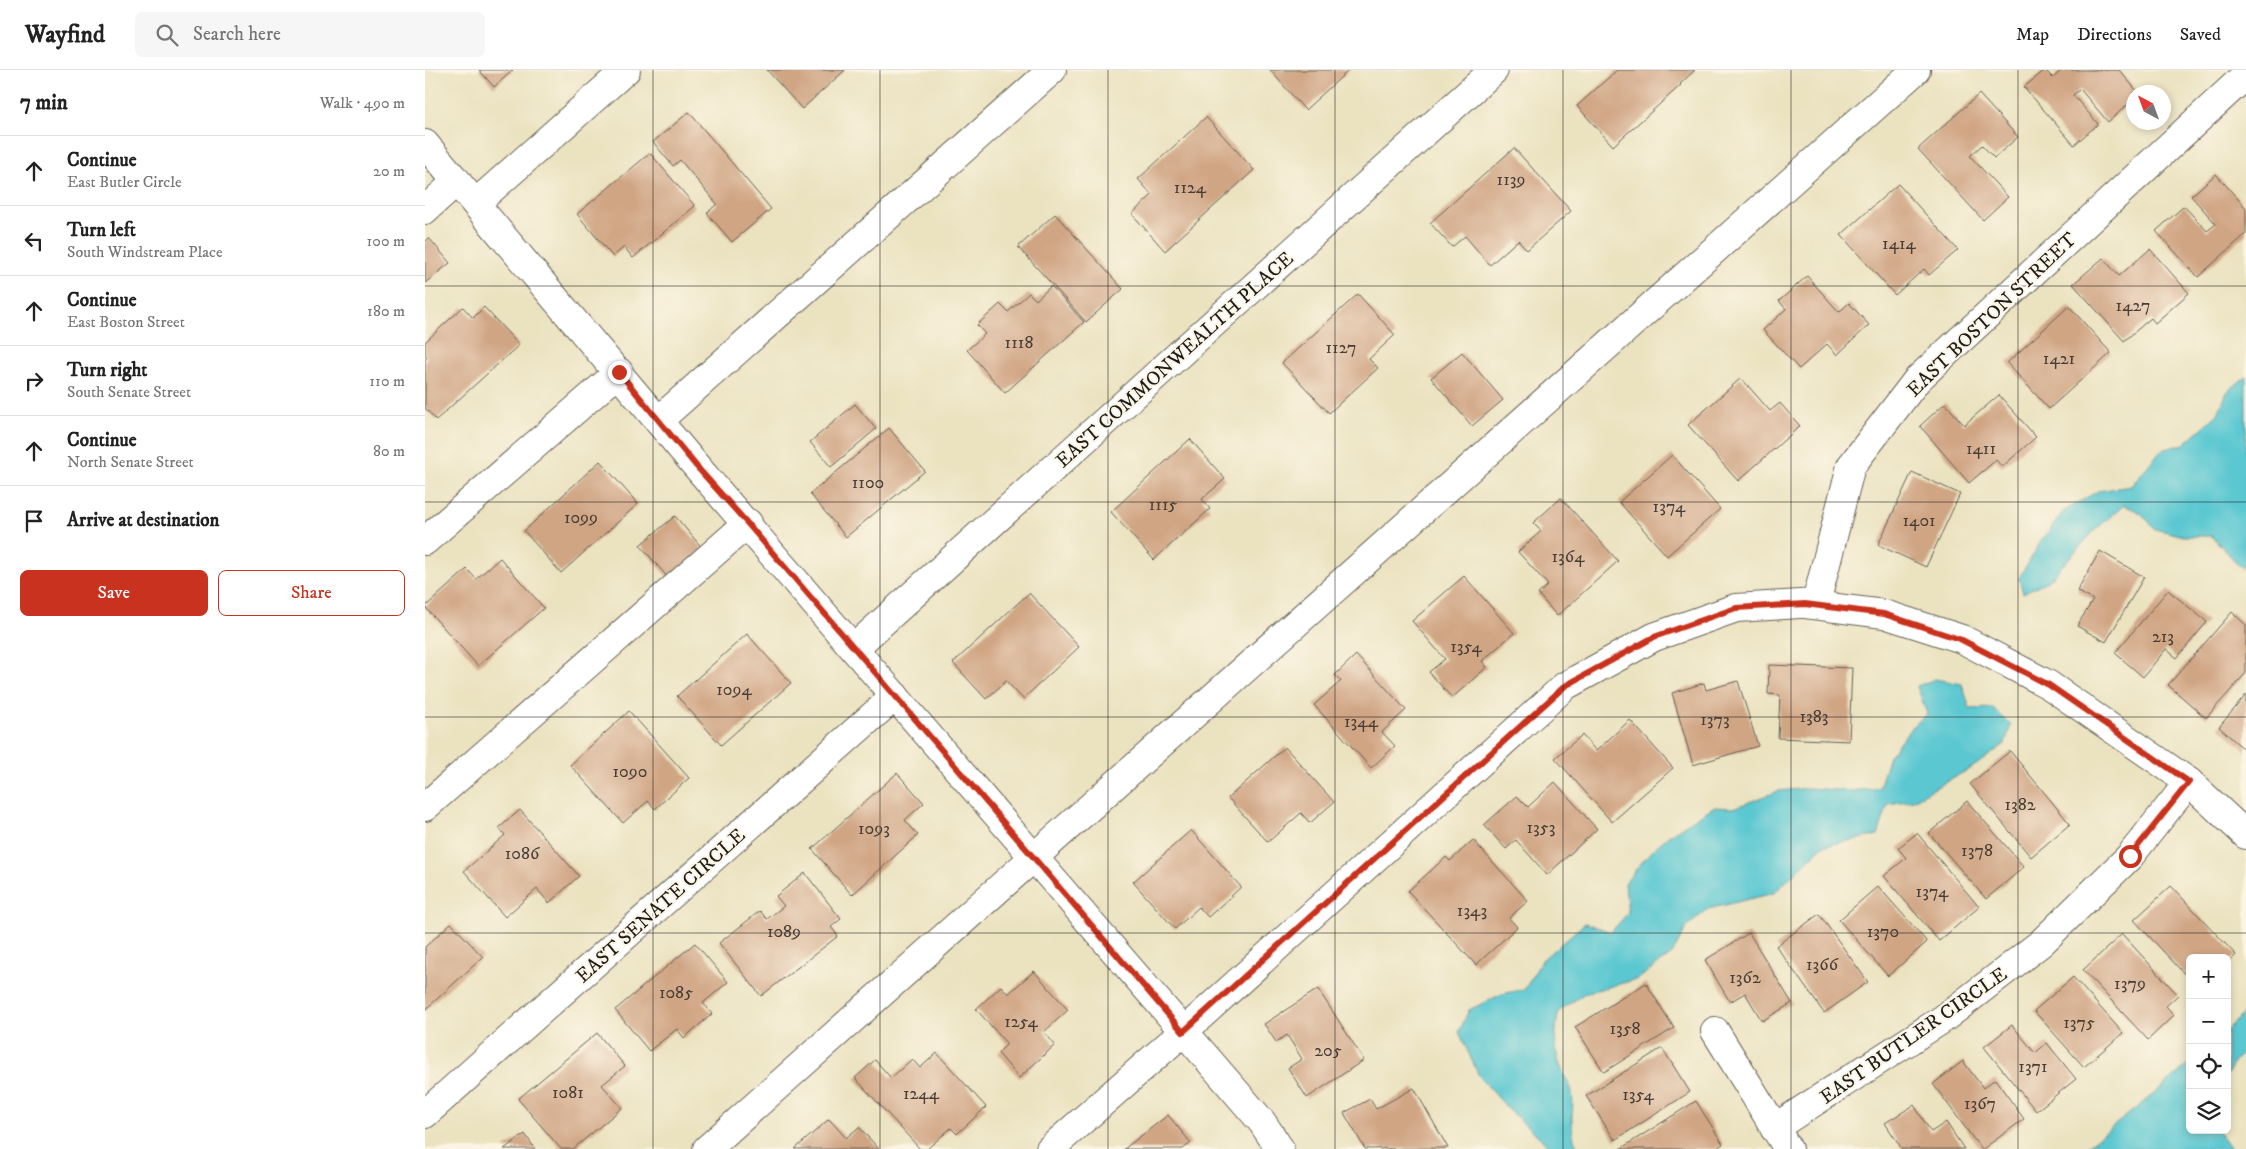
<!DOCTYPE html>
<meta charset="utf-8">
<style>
body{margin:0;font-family:"IM FELL DW Pica",serif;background:#f6f6f6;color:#222}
.controls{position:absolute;right:15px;bottom:15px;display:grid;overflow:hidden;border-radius:8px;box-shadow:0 2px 8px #0003}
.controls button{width:45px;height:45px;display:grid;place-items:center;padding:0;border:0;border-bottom:1px solid #e0e0e0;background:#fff;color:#222;font:25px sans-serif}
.compass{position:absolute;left:1701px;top:15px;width:45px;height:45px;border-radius:50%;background:#fff;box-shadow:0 2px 8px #0003;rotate:319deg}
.stop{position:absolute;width:15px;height:15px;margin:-11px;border:4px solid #c8321e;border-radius:50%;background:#fff}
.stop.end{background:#c8321e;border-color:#fff;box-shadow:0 1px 5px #0008}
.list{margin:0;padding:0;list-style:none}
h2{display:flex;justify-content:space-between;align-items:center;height:65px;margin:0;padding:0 20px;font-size:21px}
h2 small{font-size:16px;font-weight:400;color:#767676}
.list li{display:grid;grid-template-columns:32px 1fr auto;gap:15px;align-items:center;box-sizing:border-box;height:70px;padding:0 20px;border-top:1px solid #e0e0e0}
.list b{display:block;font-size:19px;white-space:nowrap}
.list p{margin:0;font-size:16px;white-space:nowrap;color:#767676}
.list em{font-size:16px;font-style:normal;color:#767676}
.actions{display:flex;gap:10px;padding:15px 20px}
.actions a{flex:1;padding:11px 0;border:1px solid #c8321e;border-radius:8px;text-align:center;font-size:18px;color:#c8321e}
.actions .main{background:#c8321e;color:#fff}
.icon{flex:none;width:28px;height:28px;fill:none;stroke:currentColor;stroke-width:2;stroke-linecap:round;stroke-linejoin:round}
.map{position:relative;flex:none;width:1821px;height:1079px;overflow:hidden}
header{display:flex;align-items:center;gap:30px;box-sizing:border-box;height:70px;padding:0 25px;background:#fff;border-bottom:1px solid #e0e0e0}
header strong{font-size:24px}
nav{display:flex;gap:28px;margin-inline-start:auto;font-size:18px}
.search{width:350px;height:45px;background:#f6f6f6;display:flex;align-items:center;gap:12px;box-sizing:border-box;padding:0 18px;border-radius:8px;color:#767676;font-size:19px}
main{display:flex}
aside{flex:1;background:#fff}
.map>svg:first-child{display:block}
.water{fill:#5ac7d1;stroke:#3b7276}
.building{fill:#d0a584}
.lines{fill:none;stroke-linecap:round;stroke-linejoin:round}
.minor-casing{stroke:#646155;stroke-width:30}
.minor{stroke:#fff;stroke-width:28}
.route{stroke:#c8321e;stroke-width:6}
.grid{fill:none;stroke:#1c1c1c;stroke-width:1;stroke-opacity:0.55}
.labels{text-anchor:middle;stroke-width:4;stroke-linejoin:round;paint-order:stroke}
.number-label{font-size:18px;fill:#493e36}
.street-label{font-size:20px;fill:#1c1c1c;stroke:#fcf5e5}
</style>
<header>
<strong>Wayfind</strong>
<div class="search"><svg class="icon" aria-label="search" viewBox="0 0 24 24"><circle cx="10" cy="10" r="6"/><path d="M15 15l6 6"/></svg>Search here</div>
<nav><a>Map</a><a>Directions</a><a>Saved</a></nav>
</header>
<main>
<aside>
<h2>7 min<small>Walk · 490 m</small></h2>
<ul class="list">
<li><svg class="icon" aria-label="ahead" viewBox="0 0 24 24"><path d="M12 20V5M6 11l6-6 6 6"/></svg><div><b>Continue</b><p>East Butler Circle</p></div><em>20 m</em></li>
<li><svg class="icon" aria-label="left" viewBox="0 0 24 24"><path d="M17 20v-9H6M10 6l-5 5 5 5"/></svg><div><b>Turn left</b><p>South Windstream Place</p></div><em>100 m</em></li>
<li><svg class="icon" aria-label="ahead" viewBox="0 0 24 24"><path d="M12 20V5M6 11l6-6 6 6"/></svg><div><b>Continue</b><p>East Boston Street</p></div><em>180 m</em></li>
<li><svg class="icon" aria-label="right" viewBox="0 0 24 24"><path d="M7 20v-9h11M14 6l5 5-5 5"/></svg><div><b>Turn right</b><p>South Senate Street</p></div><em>110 m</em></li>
<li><svg class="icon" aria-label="ahead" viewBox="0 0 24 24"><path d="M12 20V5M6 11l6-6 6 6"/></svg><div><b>Continue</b><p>North Senate Street</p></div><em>80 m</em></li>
<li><svg class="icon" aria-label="arrive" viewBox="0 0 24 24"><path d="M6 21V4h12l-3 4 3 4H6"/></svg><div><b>Arrive at destination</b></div></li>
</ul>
<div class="actions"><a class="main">Save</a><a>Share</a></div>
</aside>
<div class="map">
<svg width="1821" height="1079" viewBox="0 0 1821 1079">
<rect width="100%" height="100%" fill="#fcf5e5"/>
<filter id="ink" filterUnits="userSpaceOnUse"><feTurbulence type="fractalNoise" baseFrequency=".02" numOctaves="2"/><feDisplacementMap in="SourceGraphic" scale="10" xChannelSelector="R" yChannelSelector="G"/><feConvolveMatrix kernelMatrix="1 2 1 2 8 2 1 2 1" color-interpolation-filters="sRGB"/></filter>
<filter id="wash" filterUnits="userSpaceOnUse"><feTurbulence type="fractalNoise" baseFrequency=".0096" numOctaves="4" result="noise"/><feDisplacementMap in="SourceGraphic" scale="20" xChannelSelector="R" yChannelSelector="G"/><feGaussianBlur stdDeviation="1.12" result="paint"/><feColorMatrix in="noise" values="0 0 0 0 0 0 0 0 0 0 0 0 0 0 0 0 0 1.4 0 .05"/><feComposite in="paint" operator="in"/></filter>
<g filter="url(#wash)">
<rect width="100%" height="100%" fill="#ebe2c0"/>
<g class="water">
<path d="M1821,306V501L1806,487L1787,466H1759L1730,459L1716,443L1699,435L1670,460L1624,510L1598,523L1594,508L1617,470L1639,441L1673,421L1706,416L1736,380L1759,374L1793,344L1802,322Z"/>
<path d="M1510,609L1537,614L1545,639L1568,638L1586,655L1580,674L1548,697L1488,730L1463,734L1453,765L1398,776L1349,823L1283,839L1262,857L1247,884L1213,909L1160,923L1134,941C1130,959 1128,980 1136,998C1139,1006 1146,1015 1147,1023C1150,1042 1142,1061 1154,1079H1125L1123,1075L1084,1040L1054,1006L1034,962L1044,940L1077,924L1100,919L1117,890L1160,853L1186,862L1203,843L1200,813L1227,780L1246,764L1288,737L1308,738L1354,721L1384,718L1424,721L1454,718L1464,686L1486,658L1502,644L1492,616Z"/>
<path d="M1821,941V980L1809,992L1802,1005V960Z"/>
<path d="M1765,993V1060H1792L1806,1079H1659L1724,1028Z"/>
</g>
<g id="blocks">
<g class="building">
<path d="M54,0H88L69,17Z"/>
<path d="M342,0H420L377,39Z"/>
<path d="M845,0H924L880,40Z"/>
<path d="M1192,0H1270L1255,14L1256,15L1188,76L1152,36Z"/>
<path d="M1620,0L1628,8L1637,0H1694L1713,22H1708V30L1683,52L1655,19L1648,25L1673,54L1649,75L1599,17Z"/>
<path d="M1554,24L1593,67L1569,88L1557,75L1545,86L1583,127L1558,150L1493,79Z"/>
<path d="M264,42L346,139L307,172L282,143L292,134L255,90L248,96L228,72Z"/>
<path d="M781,47L829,100L740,181L707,144L727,125L713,109Z"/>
<path d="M1089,78L1146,141L1102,180L1093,170L1065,195L1040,166L1027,177L1005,153Z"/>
<path d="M225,83L270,136L208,188L199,177L188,187L152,144Z"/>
<path d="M1791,104L1821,138V164L1773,207L1731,161L1759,136L1782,161L1791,154L1766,126Z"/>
<path d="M1473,114L1533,180L1504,205L1499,199L1470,225L1416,165Z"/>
<path d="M630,144L698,219L661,252L593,177Z"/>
<path d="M4,168L25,193L0,213V172Z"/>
<path d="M1725,179L1764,223L1730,253L1726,248L1699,271L1648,214L1678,188L1694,206Z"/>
<path d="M1382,206L1414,242L1424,233L1444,255L1412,285L1402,274L1374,299L1338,260L1361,239L1354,231Z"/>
<path d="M626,216L659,252L580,323L542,280L560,264L552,255L575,234L583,242L604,223L611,230Z"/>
<path d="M933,224L970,265L944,289L953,298L904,343L857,293Z"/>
<path d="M1644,236L1686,283L1624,339L1582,293Z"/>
<path d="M38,237L48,248L59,237L94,275L11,350L0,338V290L2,287L0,285V272Z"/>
<path d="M1037,282L1078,330L1047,356L1006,308Z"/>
<path d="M1316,308L1345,341L1355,333L1375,356L1313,411L1263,355Z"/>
<path d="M1574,325L1611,367L1577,397L1571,390L1544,413L1495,356L1520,333L1539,355Z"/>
<path d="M430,334L451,359L406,397L385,372Z"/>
<path d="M464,358L500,401L421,467L385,424Z"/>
<path d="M765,369L800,409L777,429L785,439L729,490L686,442Z"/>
<path d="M1247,385L1295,439L1242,486L1194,432Z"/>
<path d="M175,391L213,434L136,503L99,461Z"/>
<path d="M1487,402L1535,424L1501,497L1453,475Z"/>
<path d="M1136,428L1193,491L1132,546L1113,524L1123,515L1093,482L1116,461L1108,453Z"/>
<path d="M250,446L278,479L244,509L215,475Z"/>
<path d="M1675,481L1719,507L1681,572L1652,556L1668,530L1652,521Z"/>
<path d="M75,488L119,538L53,596L0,537L42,499L51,509Z"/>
<path d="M1039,506L1089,563L1057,591L1062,597L1027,628L1004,602L1020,589L987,551Z"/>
<path d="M1743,520L1782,552L1752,588L1741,579L1718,607L1690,583Z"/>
<path d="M604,523L654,577L598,629L581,611L561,629L528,593Z"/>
<path d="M1807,542L1821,555V603L1781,648L1743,615Z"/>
<path d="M322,564L366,613L296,675L252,626Z"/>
<path d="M931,585L981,640L957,662L970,676L946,698L889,635L916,611L910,605Z"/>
<path d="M1344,595L1427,598L1424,671L1353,668L1355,625L1343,624Z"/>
<path d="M1313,611L1333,676L1268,695L1247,623L1279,613L1281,620Z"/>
<path d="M1821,625V681L1794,657Z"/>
<path d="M204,641L264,708L230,739L223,731L198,753L145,695Z"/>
<path d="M1205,650L1248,698L1187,752L1130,688L1157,665L1171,681Z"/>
<path d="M860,677L909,732L885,753L876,743L843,772L803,728Z"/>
<path d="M1585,681L1645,754L1606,787L1545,714Z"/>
<path d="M472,703L499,733L480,750L493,765L427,825L387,779Z"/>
<path d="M1130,712L1172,759L1122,805L1091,770L1081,779L1059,755L1092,726L1103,737Z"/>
<path d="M1542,731L1599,797L1561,829L1504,763Z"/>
<path d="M95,740L154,806L124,833L112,819L80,847L39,801L80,765L74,758Z"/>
<path d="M766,760L816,817L783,847L774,837L750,859L708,812Z"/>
<path d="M1492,763L1554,837L1514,871L1459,806L1481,788L1473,778Z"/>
<path d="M1048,770L1103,831L1084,848L1092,857L1051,895L983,821L1021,787L1025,791Z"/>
<path d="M380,803L416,849L406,857L413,866L336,926L294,873L335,841L342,849L359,836L351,826Z"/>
<path d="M1453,816L1502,872L1463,906L1414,850Z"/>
<path d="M1746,816L1811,885L1802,894V888H1765V910L1709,850Z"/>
<path d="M1394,844L1443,912L1399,943L1351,876Z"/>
<path d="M26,853L58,887L0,940V877Z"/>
<path d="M1324,863L1367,933L1337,951L1320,923L1305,932L1280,890Z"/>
<path d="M1697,864L1753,925L1741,936L1749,945L1723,970L1658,900Z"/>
<path d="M270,873L303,912L278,933L287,944L259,968L252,959L224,981L190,940Z"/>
<path d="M609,901L643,940L619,962L630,975L594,1008L573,983L582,974L551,939L576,916L583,924Z"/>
<path d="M1648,907L1698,963L1659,997L1609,941Z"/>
<path d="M1221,913L1249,958L1179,1002L1150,957Z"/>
<path d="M893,919L939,990L882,1028L863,998L877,989L862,965L851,972L839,954Z"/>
<path d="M1587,955L1610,983L1622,973L1651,1009L1611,1041L1559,977Z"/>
<path d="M172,963L200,996L177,1015L197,1038L148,1079H136L93,1029Z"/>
<path d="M1237,978L1265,1022L1190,1070L1161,1026Z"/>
<path d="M512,983L561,1037L532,1064L526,1058L502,1079H495L430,1008L450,990L466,1008L487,989L495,998Z"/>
<path d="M1538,991L1558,1018L1570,1009L1599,1049L1558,1079H1556L1508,1014Z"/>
<path d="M989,1018L1023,1078L940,1079L919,1043L945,1029L951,1039Z"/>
<path d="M1271,1031L1298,1074L1290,1079H1195Z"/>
<path d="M1489,1035L1506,1062L1521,1052L1539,1079H1477L1460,1053Z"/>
<path d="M743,1045L766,1073L758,1079H699Z"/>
<path d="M404,1049L421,1068L434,1057L454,1079H370Z"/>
<path d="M100,1064L110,1079H79Z"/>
</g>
</g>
</g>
<g filter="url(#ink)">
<use href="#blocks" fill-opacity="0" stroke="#646155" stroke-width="1"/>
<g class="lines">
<defs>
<g id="minor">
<path d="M0,74L272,397L837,1052L855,1079"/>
<path d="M51,133L201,0"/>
<path d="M0,140L32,111"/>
<path d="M234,350L627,0"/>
<path d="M0,471L194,302"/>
<path d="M1380,534L1459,544L1537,569L1624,615L1764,712L1821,765"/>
<path d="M429,578L1069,0"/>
<path d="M0,737L323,453"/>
<path d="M1290,961L1363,1079"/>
<path d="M0,1044L470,626"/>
<path d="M1349,1058L1518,949L1616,873L1705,786L1764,712"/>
<path d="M282,1079L1491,0"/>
<path d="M625,1079L758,962L1140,616L1229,567L1311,538L1391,533L1426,396L1492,310L1821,5"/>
</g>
</defs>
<use href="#minor" class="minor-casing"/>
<use href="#minor" class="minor"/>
</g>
</g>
<g class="lines" filter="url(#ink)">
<path class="route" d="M194,302L272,397L323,454L758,962L1140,616L1229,567L1311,538L1380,534L1459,544L1537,570L1624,615L1764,712L1705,786"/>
</g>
<path class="grid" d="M228,0V1079M455,0V1079M683,0V1079M910,0V1079M1138,0V1079M1366,0V1079M1593,0V1079M0,216H1821M0,432H1821M0,647H1821M0,863H1821"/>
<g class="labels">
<g class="number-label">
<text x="1086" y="115">1139</text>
<text x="765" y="123">1124</text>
<text x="1474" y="179">1414</text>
<text x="1708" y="241">1427</text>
<text x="594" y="278">1118</text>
<text x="916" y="283">1127</text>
<text x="1634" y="294">1421</text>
<text x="1556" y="384">1411</text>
<text x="443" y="418">1100</text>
<text x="738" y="440">1115</text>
<text x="1244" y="442">1374</text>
<text x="156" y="453">1099</text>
<text x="1494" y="456">1401</text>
<text x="1143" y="492">1364</text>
<text x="1738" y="572">213</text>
<text x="1041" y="582">1354</text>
<text x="309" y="625">1094</text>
<text x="1389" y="652">1383</text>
<text x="1290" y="655">1373</text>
<text x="936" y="657">1344</text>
<text x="205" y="707">1090</text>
<text x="1595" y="740">1382</text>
<text x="1116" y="763">1353</text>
<text x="449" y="764">1093</text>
<text x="1552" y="786">1378</text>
<text x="97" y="789">1086</text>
<text x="1507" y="827">1374</text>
<text x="1047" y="846">1343</text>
<text x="359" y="867">1089</text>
<text x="1458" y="867">1370</text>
<text x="1397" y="900">1366</text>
<text x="1320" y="913">1362</text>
<text x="1705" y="919">1379</text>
<text x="251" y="928">1085</text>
<text x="596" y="957">1254</text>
<text x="1654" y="958">1375</text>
<text x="1200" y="964">1358</text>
<text x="903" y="986">205</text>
<text x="1608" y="1002">1371</text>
<text x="143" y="1028">1081</text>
<text x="496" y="1029">1244</text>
<text x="1213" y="1030">1354</text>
<text x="1555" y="1039">1367</text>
</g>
<g class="street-label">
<text transform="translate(1566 244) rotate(-44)" y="7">EAST BOSTON STREET</text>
<text transform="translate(749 289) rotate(-42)" y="7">EAST COMMONWEALTH PLACE</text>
<text transform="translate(235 835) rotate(-42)" y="7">EAST SENATE CIRCLE</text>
<text transform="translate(1488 965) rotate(-35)" y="7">EAST BUTLER CIRCLE</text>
</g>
</g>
</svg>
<div class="controls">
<button>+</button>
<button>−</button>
<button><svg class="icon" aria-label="locate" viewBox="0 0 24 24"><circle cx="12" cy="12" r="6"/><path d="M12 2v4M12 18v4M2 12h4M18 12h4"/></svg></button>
<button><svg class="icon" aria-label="layers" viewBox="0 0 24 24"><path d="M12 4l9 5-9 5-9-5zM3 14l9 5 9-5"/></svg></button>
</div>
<svg class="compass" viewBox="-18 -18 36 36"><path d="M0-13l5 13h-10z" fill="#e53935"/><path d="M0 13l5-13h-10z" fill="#767676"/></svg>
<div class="stop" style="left:1705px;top:786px"></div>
<div class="stop end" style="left:194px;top:302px"></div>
</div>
</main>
